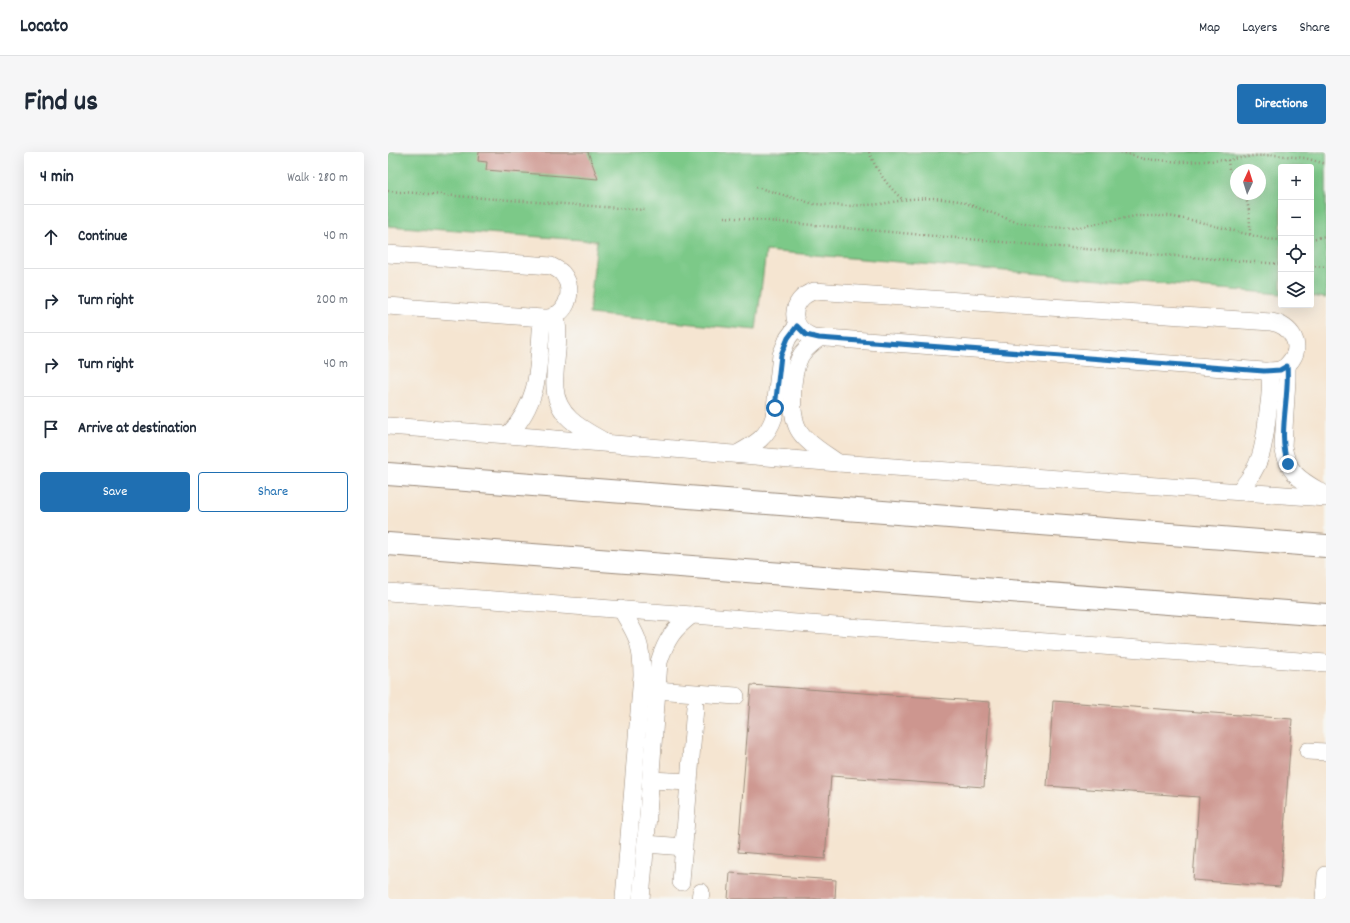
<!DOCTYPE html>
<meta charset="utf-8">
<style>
body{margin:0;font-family:Dekko,sans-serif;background:#f6f6f7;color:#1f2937}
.controls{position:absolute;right:12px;top:12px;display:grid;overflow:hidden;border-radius:4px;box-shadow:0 4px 16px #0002}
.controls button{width:36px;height:36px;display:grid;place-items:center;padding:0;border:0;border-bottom:1px solid #e0e1e3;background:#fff;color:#1f2937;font:20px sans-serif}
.compass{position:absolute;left:842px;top:12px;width:36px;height:36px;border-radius:50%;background:#fff;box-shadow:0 4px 16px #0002;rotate:4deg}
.stop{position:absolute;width:12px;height:12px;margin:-9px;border:3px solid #1f6fb2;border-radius:50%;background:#fff}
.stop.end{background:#1f6fb2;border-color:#fff;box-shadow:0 1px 4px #0008}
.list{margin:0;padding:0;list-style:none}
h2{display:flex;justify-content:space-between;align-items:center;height:52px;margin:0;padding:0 16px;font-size:17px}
h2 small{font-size:13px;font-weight:400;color:#747a83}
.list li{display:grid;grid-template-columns:26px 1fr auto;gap:12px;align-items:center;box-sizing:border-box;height:64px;padding:0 16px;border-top:1px solid #e0e1e3}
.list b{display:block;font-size:15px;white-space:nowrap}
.list em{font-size:13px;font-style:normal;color:#747a83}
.actions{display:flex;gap:8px;padding:12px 16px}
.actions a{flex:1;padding:9px 0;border:1px solid #1f6fb2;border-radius:4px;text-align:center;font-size:14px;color:#1f6fb2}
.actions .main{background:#1f6fb2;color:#fff}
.icon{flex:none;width:22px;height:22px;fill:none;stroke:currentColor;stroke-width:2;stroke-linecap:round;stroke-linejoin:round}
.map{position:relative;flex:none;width:938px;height:747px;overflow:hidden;border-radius:4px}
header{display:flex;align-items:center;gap:24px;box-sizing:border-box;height:56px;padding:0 20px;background:#fff;border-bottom:1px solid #e0e1e3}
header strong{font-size:19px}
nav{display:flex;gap:22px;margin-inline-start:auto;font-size:14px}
.intro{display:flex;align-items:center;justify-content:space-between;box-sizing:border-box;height:96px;padding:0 24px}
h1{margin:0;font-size:28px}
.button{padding:10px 18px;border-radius:4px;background:#1f6fb2;color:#fff;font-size:14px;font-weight:700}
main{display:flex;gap:24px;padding:0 24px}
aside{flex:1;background:#fff;border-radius:4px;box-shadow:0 4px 16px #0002}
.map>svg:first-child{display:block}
.green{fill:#7bc988;stroke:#5b7a53;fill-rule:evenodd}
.building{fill:#cd968f}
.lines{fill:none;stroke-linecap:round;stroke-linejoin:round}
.minor-casing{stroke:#988878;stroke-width:18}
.major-casing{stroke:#988878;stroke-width:24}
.path{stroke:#988878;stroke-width:2.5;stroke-dasharray:1 3;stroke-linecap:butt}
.minor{stroke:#fff;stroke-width:17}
.major{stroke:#fff;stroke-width:22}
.route{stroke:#1f6fb2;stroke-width:5}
</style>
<header>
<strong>Locato</strong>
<nav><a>Map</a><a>Layers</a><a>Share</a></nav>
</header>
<div class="intro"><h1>Find us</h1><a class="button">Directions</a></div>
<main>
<aside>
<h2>4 min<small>Walk · 280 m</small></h2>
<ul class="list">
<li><svg class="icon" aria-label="ahead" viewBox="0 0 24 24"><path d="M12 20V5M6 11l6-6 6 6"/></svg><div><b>Continue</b></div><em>40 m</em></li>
<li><svg class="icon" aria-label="right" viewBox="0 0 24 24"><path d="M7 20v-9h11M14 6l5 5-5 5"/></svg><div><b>Turn right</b></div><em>200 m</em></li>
<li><svg class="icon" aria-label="right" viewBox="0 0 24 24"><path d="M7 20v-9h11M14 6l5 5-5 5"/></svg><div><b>Turn right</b></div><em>40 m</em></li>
<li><svg class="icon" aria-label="arrive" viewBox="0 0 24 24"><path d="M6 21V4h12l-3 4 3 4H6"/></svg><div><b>Arrive at destination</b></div></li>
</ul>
<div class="actions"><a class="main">Save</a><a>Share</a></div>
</aside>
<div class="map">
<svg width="938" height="747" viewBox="0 0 938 747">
<rect width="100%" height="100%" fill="#f6f6f2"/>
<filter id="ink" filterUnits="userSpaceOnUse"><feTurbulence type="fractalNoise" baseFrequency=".025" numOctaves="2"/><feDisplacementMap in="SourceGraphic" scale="8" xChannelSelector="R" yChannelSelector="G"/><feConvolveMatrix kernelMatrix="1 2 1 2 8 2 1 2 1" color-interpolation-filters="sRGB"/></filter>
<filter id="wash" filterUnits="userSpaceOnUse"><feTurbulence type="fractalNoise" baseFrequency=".012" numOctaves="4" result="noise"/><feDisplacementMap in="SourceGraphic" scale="16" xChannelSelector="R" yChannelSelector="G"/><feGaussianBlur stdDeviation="0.9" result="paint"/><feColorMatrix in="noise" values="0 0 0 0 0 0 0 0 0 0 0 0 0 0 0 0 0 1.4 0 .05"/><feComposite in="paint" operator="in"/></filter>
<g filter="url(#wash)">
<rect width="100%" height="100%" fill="#f5e5d1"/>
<path class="green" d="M0,0H938V146L923,144V15H893V142L378,99L368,178L201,162L209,89L0,74ZM848,18H872V42H848Z"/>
<g id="blocks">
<g class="building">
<path d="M91,0H200L210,27L98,18L99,10L90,9Z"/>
<path d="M363,533L602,550L596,635L443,624L437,707L350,700Z"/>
<path d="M665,549L904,567L892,735L805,728L811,645L659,634Z"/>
<path d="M342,721L448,728L447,747H340Z"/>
</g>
</g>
</g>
<g filter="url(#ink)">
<use href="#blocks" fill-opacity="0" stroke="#988878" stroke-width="1"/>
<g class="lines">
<defs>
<g id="minor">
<path d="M0,102L163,114C167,116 171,118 174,121C186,135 182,158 164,165C161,166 157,166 154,166L0,154"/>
<path d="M426,139L883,170C903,173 917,194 901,211C899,214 895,217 891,218C886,219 881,219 876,219L425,185C400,176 401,147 426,139Z"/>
<path d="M167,163C171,175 170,187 169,199C168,211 166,224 167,236C169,264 192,276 214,288"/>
<path d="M431,186C424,192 416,197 412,205C403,222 401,264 412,280C420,292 438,302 450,311"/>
<path d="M899,214V228L895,294C900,324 915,329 938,343"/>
<path d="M0,274L120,283L450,311L938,346"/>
<path d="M120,283C154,247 150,212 154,166"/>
<path d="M349,302C367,292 379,286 386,265L393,203L400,186L409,174"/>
<path d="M851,339C875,313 876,293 880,259C882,246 884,232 881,219"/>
<path d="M0,440L938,511"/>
<path d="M233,457C249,483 254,492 254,523L236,747"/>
<path d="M268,538L348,544"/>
<path d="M920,599L938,600"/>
<path d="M263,628L301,630"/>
<path d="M258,692L296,695"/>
<path d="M293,730L307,555"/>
<path d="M253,747L260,663L271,510C278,488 285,477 304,463"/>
<path d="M312,747L313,740"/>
<path d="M936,747L938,723"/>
</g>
<g id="major">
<path d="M0,322L938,394"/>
<path d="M0,392L938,463"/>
</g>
</defs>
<use href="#minor" class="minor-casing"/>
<use href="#major" class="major-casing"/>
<g class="path">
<path d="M481,0C490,21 498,32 515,48"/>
<path d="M733,0L756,7L793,10L840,8L864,4L887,3L917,6L938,12"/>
<path d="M840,8L841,17L848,26"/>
<path d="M368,35L426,52L460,54L493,52L522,47L546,46L572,49L628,70L651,75L687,76L726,68L748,64H780L808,69L878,87L893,88"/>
<path d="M0,39L257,58"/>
<path d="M856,42C862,54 862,69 862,83"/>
<path d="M336,65L658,94L893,112"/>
<path d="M923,87L938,84"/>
<path d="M923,114L938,115"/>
</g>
<use href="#minor" class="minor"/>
<use href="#major" class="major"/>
</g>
</g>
<g class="lines" filter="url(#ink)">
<path class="route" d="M387,256L393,203L400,186L409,174L418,183L431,186L876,219L892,218L899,214C902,245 889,283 900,312"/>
</g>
</svg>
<div class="controls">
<button>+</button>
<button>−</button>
<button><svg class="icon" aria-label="locate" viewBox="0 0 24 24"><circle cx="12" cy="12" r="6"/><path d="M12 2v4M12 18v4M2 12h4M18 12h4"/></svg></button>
<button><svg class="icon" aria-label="layers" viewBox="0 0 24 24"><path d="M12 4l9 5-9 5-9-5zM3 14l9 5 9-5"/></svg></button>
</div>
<svg class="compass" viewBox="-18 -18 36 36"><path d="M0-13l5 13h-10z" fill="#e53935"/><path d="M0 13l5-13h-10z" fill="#747a83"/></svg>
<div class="stop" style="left:387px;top:256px"></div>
<div class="stop end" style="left:900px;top:312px"></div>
</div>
</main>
